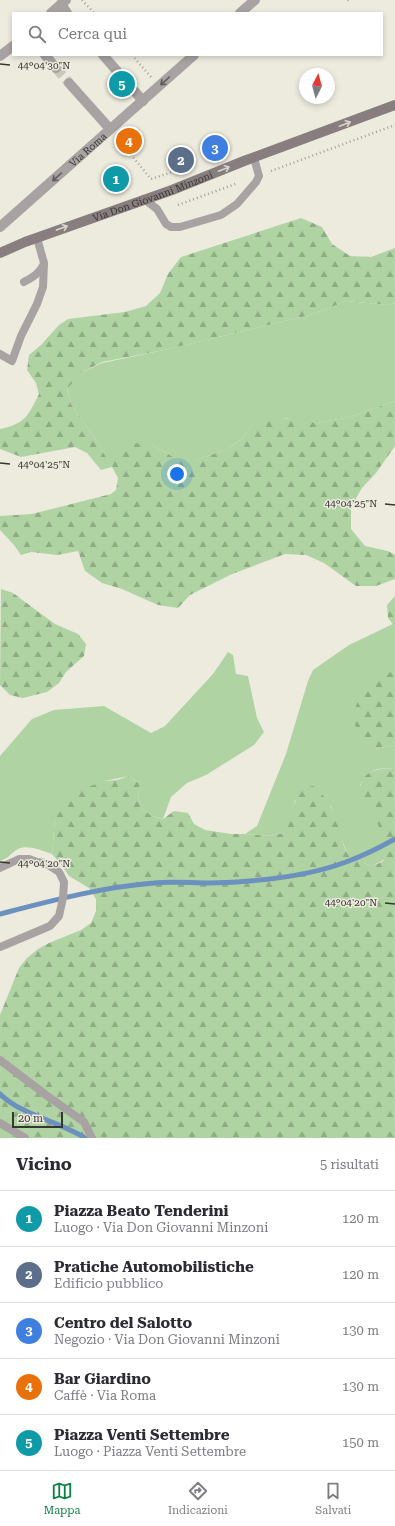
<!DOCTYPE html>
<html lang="it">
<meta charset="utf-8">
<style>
body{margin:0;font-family:"Roboto Serif",serif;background:#f2f2f3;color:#2b2b33}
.compass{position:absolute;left:299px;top:68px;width:36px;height:36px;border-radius:50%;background:#fff;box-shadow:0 2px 6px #0003;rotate:6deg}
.scale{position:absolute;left:12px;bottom:10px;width:51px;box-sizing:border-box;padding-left:4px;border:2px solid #373732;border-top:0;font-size:11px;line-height:14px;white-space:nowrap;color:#373732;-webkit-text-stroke:3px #edebde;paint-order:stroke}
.you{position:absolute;left:177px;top:474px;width:14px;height:14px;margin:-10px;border:3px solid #fff;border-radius:50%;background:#1a73e8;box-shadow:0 0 0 6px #1a73e833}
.badge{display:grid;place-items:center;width:26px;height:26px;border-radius:50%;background:#0b8043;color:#fff;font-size:13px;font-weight:700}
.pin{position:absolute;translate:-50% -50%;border:2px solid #fff;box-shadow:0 1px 4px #0006}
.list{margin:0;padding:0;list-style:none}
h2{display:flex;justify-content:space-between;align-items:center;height:52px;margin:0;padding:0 16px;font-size:17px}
h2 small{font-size:13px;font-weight:400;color:#7c7c81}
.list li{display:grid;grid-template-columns:26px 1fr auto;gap:12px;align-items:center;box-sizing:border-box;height:56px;padding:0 16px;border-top:1px solid #e1e1e2}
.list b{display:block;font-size:15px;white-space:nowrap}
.list p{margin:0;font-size:13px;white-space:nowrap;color:#7c7c81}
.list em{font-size:13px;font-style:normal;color:#7c7c81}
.icon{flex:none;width:22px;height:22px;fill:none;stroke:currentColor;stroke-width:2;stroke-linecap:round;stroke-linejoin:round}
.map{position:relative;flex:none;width:395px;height:1138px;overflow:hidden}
.search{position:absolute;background:#fff;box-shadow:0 2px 6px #0003;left:12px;right:12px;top:12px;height:44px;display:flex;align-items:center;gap:10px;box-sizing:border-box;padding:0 14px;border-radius:0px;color:#7c7c81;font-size:15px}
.sheet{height:332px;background:#fff}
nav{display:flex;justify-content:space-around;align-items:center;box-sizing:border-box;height:56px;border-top:1px solid #e1e1e2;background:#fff;font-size:11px;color:#7c7c81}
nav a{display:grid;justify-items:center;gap:2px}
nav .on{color:#0b8043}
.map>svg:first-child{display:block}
.grass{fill:#afd3a3}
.forest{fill:url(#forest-firs)}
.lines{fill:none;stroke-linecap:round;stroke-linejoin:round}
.stream{stroke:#6d91bf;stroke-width:5}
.street-tunnel{stroke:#c9c7bc;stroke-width:10;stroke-dasharray:10 5;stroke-linecap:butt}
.path{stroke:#a3a198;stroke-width:2.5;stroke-dasharray:1 3;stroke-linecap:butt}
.lane{stroke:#a8a2a2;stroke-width:8}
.street{stroke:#a8a2a2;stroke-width:10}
.secondary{stroke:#887e7f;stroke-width:10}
.oneway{stroke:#5f5c59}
.oneway2{stroke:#d9d5cb}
.ticks{fill:none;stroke:#373732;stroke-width:1.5}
.labels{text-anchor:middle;stroke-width:3;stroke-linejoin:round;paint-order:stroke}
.street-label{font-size:10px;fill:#373732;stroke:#edebde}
.ticks-label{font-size:10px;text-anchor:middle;fill:#373732;stroke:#edebde;stroke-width:3;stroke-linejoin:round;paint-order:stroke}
</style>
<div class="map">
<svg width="395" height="1138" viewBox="0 0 395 1138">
<defs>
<pattern id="forest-firs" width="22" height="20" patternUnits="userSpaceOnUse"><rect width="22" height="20" fill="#afd3a3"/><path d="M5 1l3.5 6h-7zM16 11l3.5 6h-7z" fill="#8fac85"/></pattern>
</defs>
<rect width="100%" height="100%" fill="#edebde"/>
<g class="grass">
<path d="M347,301L388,305L395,303V401L350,417L317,423L301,422L285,418L253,423L242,439L228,449L196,460H179L150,444L112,467L94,437L71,404L67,388L81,373L102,363L164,350L310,315Z"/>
<path d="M393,624L395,627V669L375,749L395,745V768C376,769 371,767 360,785C366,797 392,838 390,850C388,859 380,862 372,866C365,863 354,861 349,855C343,848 336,817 331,806L295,800L290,822L284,833L270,836L245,834L257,826L286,754L308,681L313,670L349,645Z"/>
<path d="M228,652L233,655L236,674L248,676L257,718L264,732L254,745L206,775L187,783L171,797L163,819C141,813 136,807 140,784L129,776L104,781L55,818L52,854C43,851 27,844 18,849C11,853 8,859 0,861V756L32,719L54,710L104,706L151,733L165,726L213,674Z"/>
</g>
<g class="forest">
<path d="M301,218L322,227L332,244L350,256L371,257L395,248V303L388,305L347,301L310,315L164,350L102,362L81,373L67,389L71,404L94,437L112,467L119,452L133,443L150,444L179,460H196L228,449L242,439L253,423L268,416L317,423L350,417L395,401V446L376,473L362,488L351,507V529L365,546L388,551L395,555V579L376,586H356L324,563L306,555L285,554L230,575L190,595L178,608L158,605L122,589L102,583L85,571L78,551L57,555L31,552L21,555L14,545L0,530V516L32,514L111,494L116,490L118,478L112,467L101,470L87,453L75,447L21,457L0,449V429C25,424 28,416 39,394L36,383L27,370L29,355L41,345L59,325L68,319L125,312L146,306L160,293L168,274L181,257Z"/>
<path d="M1,589L13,593L55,624L78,634L86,644L84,656L66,672L59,683L47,692L23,698L10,695L0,685Z"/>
<path d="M395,596V627L388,618L387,605Z"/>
<path d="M395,669V745L375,749L363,743C360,736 355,727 354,720C352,695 378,681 395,669Z"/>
<path d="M395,768V1138H0V1015L19,968L27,958L38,949L49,943L81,930L91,923L96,911V899L89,888L69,876L62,866L52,854L55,818L71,799L80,790L104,781L117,780L129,776L140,784C136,806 141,813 163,819L174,811L188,813L194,824L205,830L231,834H245L270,836L284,833C292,818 293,802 301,788L313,786C330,800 335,813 341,833C342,840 344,851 350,856C356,861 365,863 372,866C376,864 381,863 384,860C395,844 369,810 359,797C360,771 372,769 395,768Z"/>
</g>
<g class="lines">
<g class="stream">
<path d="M0,914C50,901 102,887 154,883C172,881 191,883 209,883C254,882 303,878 346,862C363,856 379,848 395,839"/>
<path d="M0,1094C23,1116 59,1121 85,1138"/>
</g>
<path class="street-tunnel" d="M56,68L69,83"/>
<g class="path">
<path d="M82,0L94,13"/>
<path d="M348,0L349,1"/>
<path d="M132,55L151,77"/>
<path d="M118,139L151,179L185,168"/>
<path d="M271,171L395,125"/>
<path d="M178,205L238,183"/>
</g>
<g class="lane">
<path d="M144,199L157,209L166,224L171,227H180L221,215L237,204L256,182L259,176L254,158"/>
<path d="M24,282C33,277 39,274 44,264"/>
<path d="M0,354L12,361L21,336L37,304L43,287L44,263L37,238"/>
<path d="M0,868L19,859H29L37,862L45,863L59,872L64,882L63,898L59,916L50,926L0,947"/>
<path d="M0,1060L46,1095L84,1122L92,1138"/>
<path d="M0,1123L25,1138"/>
</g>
<g class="street">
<path d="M61,4L67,13"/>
<path d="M51,13L66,0"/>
<path d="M240,13L255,0"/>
<path d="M45,55L56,68"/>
<path d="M103,55L143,101"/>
<path d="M0,56L13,46"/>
<path d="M69,83L110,129"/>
<path id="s1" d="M0,227L194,55"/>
</g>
<path class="secondary" id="s2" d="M0,253L25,242L172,190L244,161L395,105"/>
</g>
<defs><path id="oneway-shaft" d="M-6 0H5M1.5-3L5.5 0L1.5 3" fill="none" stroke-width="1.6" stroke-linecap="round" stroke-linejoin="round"/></defs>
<g class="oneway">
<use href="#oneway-shaft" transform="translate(165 81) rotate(138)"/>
<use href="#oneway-shaft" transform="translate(57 177) rotate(138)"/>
</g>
<g class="oneway2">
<use href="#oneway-shaft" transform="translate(345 124) rotate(-21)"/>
<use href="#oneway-shaft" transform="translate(224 169) rotate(-22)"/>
<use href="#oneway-shaft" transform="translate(62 228) rotate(-20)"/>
</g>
<path class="ticks" d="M0,64L10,65M0,463L10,464M385,504L395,505M0,862L10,863M385,903L395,904"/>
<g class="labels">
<g class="street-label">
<text dy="4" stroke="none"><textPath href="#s1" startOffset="117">Via Roma</textPath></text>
<text dy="4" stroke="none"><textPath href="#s2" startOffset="163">Via Don Giovanni Minzoni</textPath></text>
</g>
</g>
<g class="ticks-label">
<text x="44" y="69">44°04'30"N</text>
<text x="44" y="468">44°04'25"N</text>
<text x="351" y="507">44°04'25"N</text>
<text x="44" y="867">44°04'20"N</text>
<text x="351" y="906">44°04'20"N</text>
</g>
</svg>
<svg class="compass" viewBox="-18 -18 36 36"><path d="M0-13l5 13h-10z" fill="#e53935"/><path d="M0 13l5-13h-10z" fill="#7c7c81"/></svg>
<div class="scale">20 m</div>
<div class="you"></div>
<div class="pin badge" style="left:116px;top:179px;background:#0f9aa8">1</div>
<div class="pin badge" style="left:181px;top:160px;background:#5c6f8a">2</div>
<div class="pin badge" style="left:215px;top:148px;background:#3f7fe0">3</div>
<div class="pin badge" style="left:129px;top:141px;background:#e8710a">4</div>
<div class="pin badge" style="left:122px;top:84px;background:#0f9aa8">5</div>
<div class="search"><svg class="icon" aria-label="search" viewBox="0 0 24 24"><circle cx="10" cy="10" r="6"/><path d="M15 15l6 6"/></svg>Cerca qui</div>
</div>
<section class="sheet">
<h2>Vicino<small>5 risultati</small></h2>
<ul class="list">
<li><span class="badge" style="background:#0f9aa8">1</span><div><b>Piazza Beato Tenderini</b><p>Luogo · Via Don Giovanni Minzoni</p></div><em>120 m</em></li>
<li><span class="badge" style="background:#5c6f8a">2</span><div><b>Pratiche Automobilistiche</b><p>Edificio pubblico</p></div><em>120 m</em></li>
<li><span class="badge" style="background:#3f7fe0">3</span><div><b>Centro del Salotto</b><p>Negozio · Via Don Giovanni Minzoni</p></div><em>130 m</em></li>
<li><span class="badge" style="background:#e8710a">4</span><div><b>Bar Giardino</b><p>Caffè · Via Roma</p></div><em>130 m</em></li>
<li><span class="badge" style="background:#0f9aa8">5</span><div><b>Piazza Venti Settembre</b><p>Luogo · Piazza Venti Settembre</p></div><em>150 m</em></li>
</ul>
</section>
<nav>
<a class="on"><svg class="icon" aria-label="map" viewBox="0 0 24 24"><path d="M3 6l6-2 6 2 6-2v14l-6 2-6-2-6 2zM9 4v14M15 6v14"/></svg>Mappa</a>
<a><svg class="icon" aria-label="directions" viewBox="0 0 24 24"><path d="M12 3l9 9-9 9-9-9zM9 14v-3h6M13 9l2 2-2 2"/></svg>Indicazioni</a>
<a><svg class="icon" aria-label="saved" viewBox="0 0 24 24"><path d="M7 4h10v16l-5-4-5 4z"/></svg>Salvati</a>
</nav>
